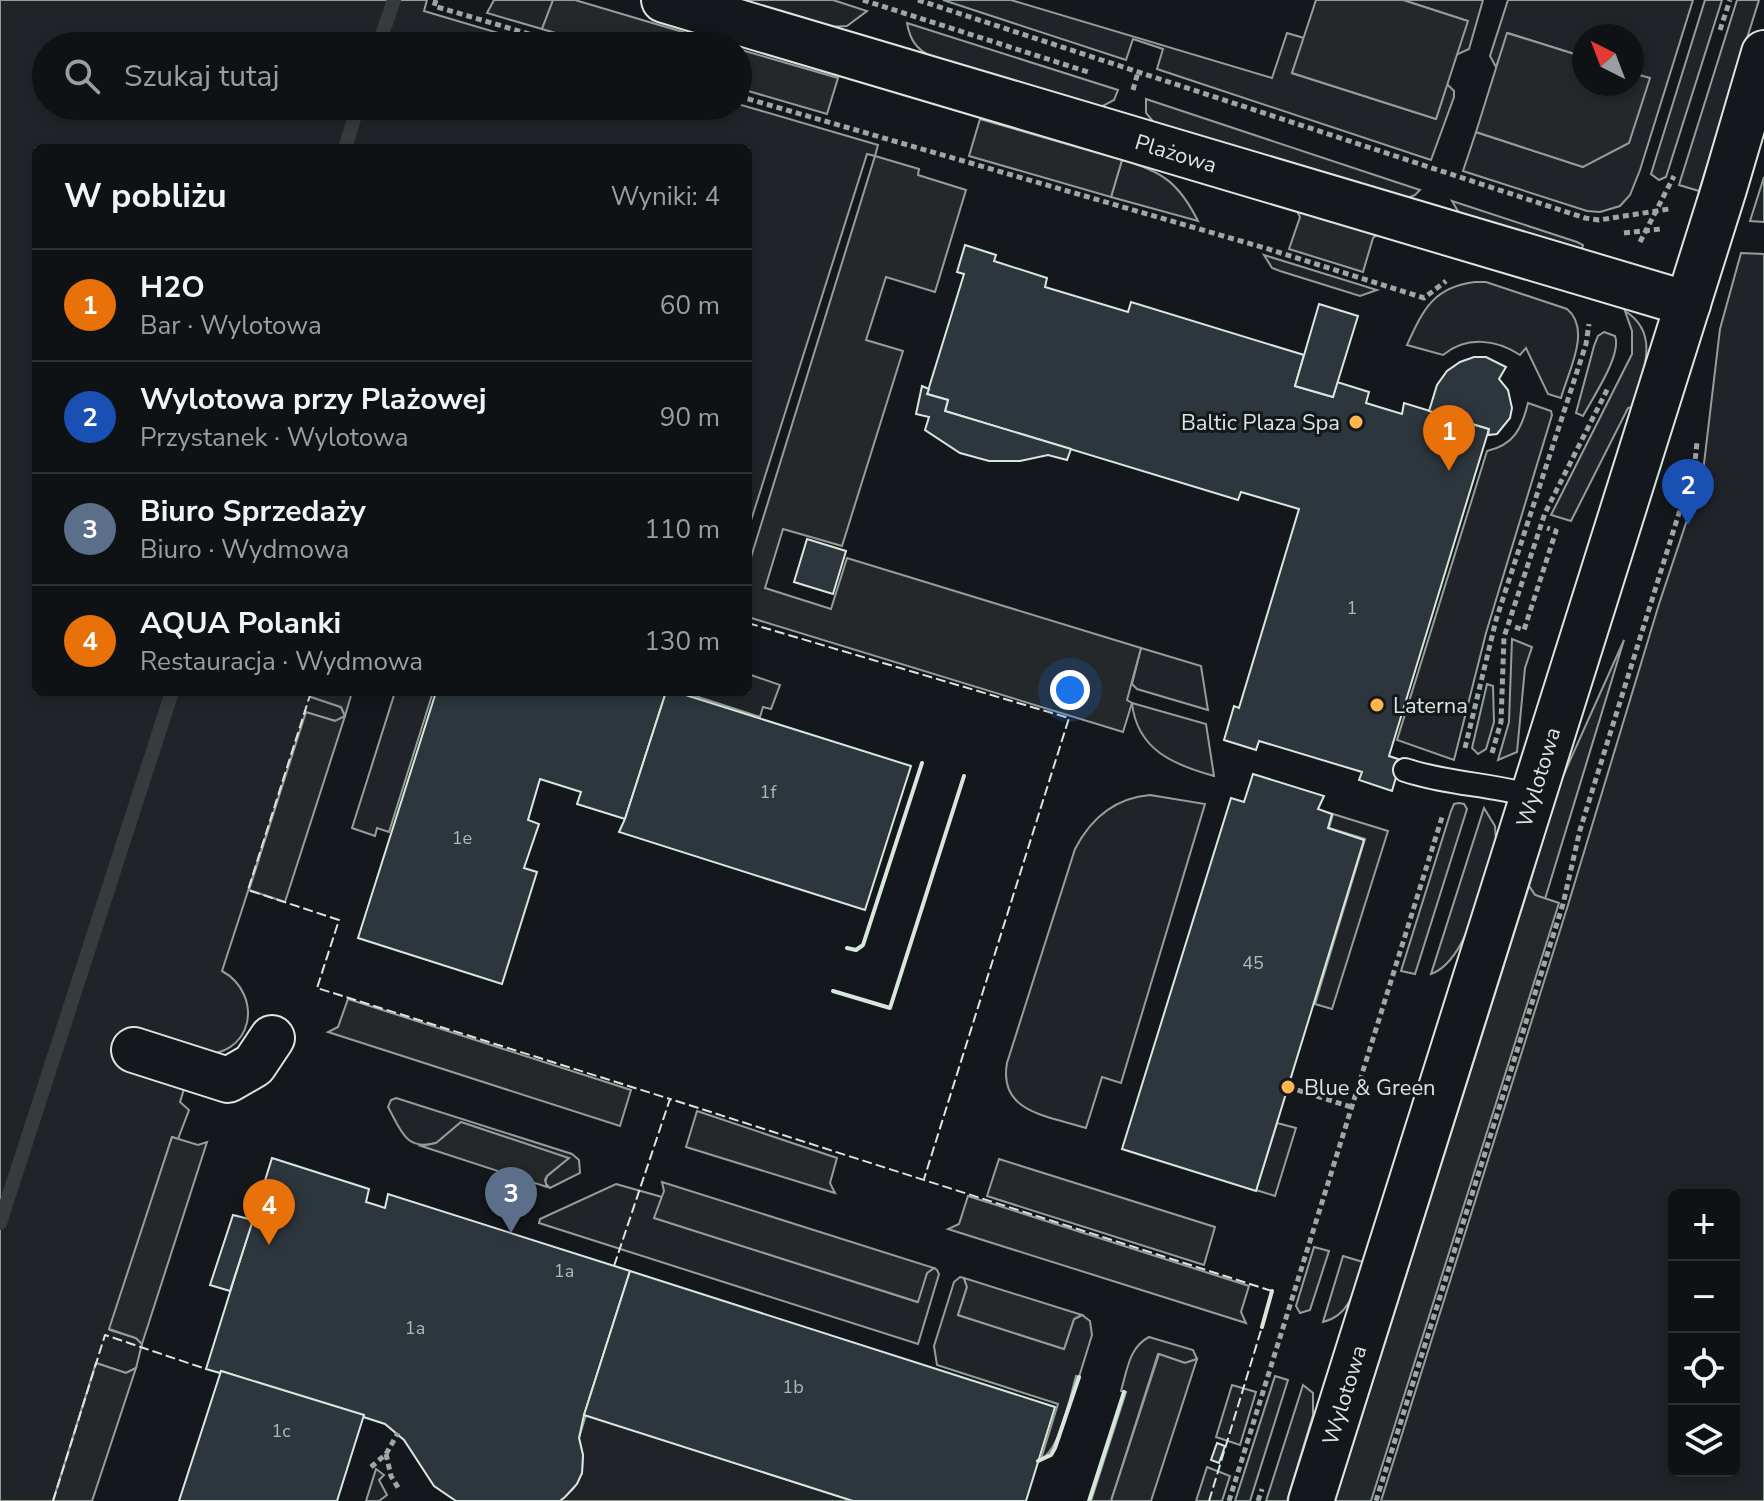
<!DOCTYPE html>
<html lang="pl">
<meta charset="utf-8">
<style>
body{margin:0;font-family:"Nunito Sans",sans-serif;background:#181b1e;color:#f1f3f6}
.controls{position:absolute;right:24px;bottom:24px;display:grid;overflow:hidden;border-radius:12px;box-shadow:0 4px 12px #0003}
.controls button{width:72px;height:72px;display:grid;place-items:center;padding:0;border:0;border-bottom:2px solid #2f3234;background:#0f1215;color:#f1f3f6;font:40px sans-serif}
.compass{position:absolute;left:1572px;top:24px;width:72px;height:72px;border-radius:50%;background:#0f1215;box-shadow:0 4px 12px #0003;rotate:318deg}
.you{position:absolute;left:1070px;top:690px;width:28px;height:28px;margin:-20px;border:6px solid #fff;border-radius:50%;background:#1a73e8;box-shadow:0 0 0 12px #1a73e833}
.badge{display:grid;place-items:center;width:52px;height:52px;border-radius:50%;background:#0b8043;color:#fff;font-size:26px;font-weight:700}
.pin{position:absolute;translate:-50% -66px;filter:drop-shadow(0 2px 4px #0008)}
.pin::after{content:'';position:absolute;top:42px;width:28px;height:24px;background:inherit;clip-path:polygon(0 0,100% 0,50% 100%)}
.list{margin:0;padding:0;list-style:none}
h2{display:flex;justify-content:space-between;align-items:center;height:104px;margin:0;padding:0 32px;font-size:34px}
h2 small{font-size:26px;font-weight:400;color:#9b9ea0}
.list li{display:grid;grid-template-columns:52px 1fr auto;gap:24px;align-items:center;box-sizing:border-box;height:112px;padding:0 32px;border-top:2px solid #2f3234}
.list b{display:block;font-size:30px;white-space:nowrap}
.list p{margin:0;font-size:26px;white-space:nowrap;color:#9b9ea0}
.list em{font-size:26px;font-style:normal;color:#9b9ea0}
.icon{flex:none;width:44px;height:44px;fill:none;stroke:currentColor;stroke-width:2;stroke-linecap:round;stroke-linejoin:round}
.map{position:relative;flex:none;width:1764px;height:1501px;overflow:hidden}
.search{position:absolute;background:#0f1215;box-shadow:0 4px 12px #0003;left:32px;top:32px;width:720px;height:88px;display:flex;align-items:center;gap:20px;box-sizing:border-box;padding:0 28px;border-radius:44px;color:#9b9ea0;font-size:30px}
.panel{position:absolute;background:#0f1215;box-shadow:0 4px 12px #0003;left:32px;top:144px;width:720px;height:552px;border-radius:12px}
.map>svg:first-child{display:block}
.green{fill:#202428;stroke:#939e99;stroke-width:2;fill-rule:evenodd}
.parking{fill:#24282b;stroke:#939e99;stroke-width:2}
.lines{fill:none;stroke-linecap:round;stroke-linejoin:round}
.stream{stroke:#363b3e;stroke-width:14}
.building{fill:#2c363c;stroke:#d8e6dc;stroke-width:2}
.lane-casing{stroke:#d8e6dc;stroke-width:26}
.street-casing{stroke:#d8e6dc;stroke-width:48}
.secondary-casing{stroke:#d8e6dc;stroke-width:48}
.path{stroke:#9da8a2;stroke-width:5;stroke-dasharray:6 4;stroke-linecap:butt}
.lane{stroke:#14181c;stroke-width:22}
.street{stroke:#14181c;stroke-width:44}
.secondary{stroke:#14181c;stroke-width:44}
.fence{stroke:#d8e6dc;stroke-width:2;stroke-dasharray:10 4;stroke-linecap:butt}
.wall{stroke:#d8e6dc;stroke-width:4}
.poi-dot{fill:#ffb74d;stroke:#14181c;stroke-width:3}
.labels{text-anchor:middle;stroke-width:6;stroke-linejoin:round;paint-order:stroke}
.number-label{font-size:18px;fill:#adbab4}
.street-label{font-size:22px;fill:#d8e6dc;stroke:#14181c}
.poi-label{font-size:22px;fill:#d8e6dc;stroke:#14181c;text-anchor:start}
</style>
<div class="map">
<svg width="1764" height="1501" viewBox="0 0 1764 1501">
<rect width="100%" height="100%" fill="#14181c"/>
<g class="green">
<path d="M0,0H427L424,11L542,46H46V106H738V104L878,145L875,156L867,154L748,530V148H36V692H312L311,697L341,707L345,716L336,721L306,713L222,971C264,994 255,1060 195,1054L180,1102L189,1110L178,1139L172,1137L110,1330L136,1338L142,1344L136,1368L126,1373L96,1363L53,1501H0Z"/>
<path d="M494,0H553V1L542,29L487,13Z"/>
<path d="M735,0H833L867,11L847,26L828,27Z"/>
<path d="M943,0H1011L1272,78L1287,33L1304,38L1292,73L1436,119L1447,84L1454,91V97L1431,160L1157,69L1163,49L1133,39L1126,60Z"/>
<path d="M1403,0H1483L1469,49L1456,55L1467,21Z"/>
<path d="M1508,0H1693L1640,170L1630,195L1620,206L1600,212L1587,211L1463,171L1476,132L1583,167L1649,78L1632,73V36H1584V57L1508,33L1496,67L1490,56Z"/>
<path d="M1705,0H1722L1666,177L1659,180L1651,174Z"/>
<path d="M1737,0H1759L1699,191L1679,185Z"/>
<path d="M907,23L1118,90L1114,100L1101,107L932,57C916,49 910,40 907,23Z"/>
<path d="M1146,99L1420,190L1415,195L1408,198L1155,124L1146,113Z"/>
<path d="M1122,160C1162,171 1179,183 1198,221L1111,197Z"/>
<path d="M1764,177V222L1750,221Z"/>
<path d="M1452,201L1577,242L1583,245L1582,249L1459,213Z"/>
<path d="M1741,253L1764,254V1501H1381L1568,905L1659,604L1703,472L1720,329ZM1674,1195H1734V1471H1674Z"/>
<path d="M1264,255L1377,290L1360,296L1280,271L1272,268Z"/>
<path d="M1475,282H1486L1567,309C1592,329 1568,372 1561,398L1548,394L1526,348L1520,355C1496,339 1466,336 1443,355L1407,345C1423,310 1433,287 1475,282Z"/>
<path d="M1625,311C1662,334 1642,374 1632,407L1628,408L1571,521L1551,515L1632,354V331Z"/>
<path d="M1604,332L1615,336C1622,355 1593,397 1583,416L1576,413L1594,346L1598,336Z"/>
<path d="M1528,403L1551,411L1552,415L1486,633L1454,760L1397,740L1487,451C1514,445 1522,428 1528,403Z"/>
<path d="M1512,639L1532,647L1525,668L1517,752L1498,760L1509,722Z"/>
<path d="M1624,640L1545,899L1535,895L1529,886L1559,785Z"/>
<path d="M1141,648L1201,666L1208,710L1137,689L1132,684Z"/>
<path d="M748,674L780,685L771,709L763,707L760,717L683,692H748Z"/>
<path d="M1487,684L1493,686L1494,722L1486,749L1478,754L1472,748Z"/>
<path d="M395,692H433L389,832L377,828L375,836L352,828Z"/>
<path d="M1132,703L1206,724L1214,776C1174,765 1137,750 1132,703Z"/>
<path d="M1150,795L1205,804L1121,1083L1102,1077L1086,1128C1049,1116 998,1113 1007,1063L1075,849C1091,818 1115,798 1150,795Z"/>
<path d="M1459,803L1464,804L1467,809L1415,974L1401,971L1451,811L1454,804Z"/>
<path d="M1484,808L1495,826L1496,841C1484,877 1469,961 1431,974Z"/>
<path d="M1333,814L1388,831L1332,1009L1315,1004L1365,839L1329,828Z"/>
<path d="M396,1098L572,1154L579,1160L580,1173L550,1188L545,1183L547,1176L568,1158L436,1143C405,1151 401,1130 388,1107L391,1100Z"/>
<path d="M1277,1123L1296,1128L1275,1196L1256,1190Z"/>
<path d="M616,1184L662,1197L655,1218L917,1302L927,1273L934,1268L937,1270L939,1274L918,1344L539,1223L540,1219Z"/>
<path d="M1314,1247L1329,1251L1310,1310L1300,1313L1296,1306Z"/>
<path d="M1343,1256L1363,1262C1356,1286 1351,1316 1323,1322Z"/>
<path d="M960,1277L964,1278L967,1287L958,1315L1064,1349L1074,1319L1082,1315L1090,1321L1092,1335L1079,1377L1076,1376C1070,1397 1060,1450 1041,1459L1058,1404L937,1365L934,1346L954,1282Z"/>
<path d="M1149,1337L1193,1350L1197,1359L1185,1363L1158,1354L1111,1501H1091L1126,1392L1121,1391C1127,1371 1129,1347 1149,1337Z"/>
<path d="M1275,1376L1288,1380L1250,1501H1235Z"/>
<path d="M1232,1385L1256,1392L1240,1445L1216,1437Z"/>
<path d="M1303,1385L1313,1393V1415L1287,1501H1266Z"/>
<path d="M586,1415L853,1501H560L574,1488L582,1473L583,1455L579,1438Z"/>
<path d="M1207,1467L1230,1476L1222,1501H1196Z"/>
<path d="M376,1469L384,1475L379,1480L387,1495L379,1501H366Z"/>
</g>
<g class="parking">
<path d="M553,0H575L730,46H599L542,29Z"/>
<path d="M1316,0H1403L1468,21L1436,119L1292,73Z"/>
<path d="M1507,33L1584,57V84H1632V73L1650,78L1629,143L1583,167L1476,132Z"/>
<path d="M738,49L838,78L827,114L738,88Z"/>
<path d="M980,119L1122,160L1111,197L969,156Z"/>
<path d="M875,156L919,169L918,175L966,190L935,292L886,277L866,340L903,351L842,546L783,529L765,588L831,609L847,558L1141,648L1127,700L1132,703L1123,732L748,617V567Z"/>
<path d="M1297,211L1377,235L1373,238L1363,272L1289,249L1300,217Z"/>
<path d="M312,692H352L345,716L285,902L249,890L306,712L335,721L345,716L341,707L311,697Z"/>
<path d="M1529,886L1535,895L1559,903L1371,1501H1335Z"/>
<path d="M348,999L631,1090L620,1126L328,1032L338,1027Z"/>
<path d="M697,1111L837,1158L830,1183L835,1193L686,1147Z"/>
<path d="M461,1122L569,1158L547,1176L545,1180L547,1187L421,1146L436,1143Z"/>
<path d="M172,1137L198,1145L207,1142L142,1344L136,1338L109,1329Z"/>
<path d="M999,1159L1215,1227L1204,1265L987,1196Z"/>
<path d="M662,1182L934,1268L927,1273L918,1302L654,1218L664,1191Z"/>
<path d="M968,1196L1249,1286L1241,1312L1246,1323L948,1229L959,1224Z"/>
<path d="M964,1278L1082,1315L1074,1319L1064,1349L958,1315L967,1287Z"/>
<path d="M1159,1354L1185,1363L1197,1359L1151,1501H1111Z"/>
<path d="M96,1363L126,1373L136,1368L92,1501H53Z"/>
</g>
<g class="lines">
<g class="stream">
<path d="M378,46L394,0"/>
<path d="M345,148L358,106"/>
<path d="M0,1223L172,692"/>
</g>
</g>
<g class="building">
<path d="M965,245L996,255L994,261L1047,278L1045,287L1128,312L1131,302L1304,355L1295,386L1333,397L1337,382L1369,392L1366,403L1402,414L1404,403L1489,429L1389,756L1401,760L1392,791L1359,780L1362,772L1259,741L1256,750L1224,740L1234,706L1239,708L1299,509L1241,492L1238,500L945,411L948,400L927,394L964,274L957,272Z"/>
<path d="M1319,304L1358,316L1333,397L1295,386Z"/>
<path d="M1474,357H1486L1506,367L1499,379L1508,390L1512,408L1510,418L1497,434L1488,435L1489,429L1429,411L1437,385L1447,371L1460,362Z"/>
<path d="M922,386L929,389L927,394L948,400L945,411L1071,449L1067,460L1048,455L1020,461H989L960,453L925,430L929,417L916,414Z"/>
<path d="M807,539L846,551L833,594L794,582Z"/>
<path d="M436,692H666L625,819L577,804L581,792L540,779L528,820L539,824L524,868L537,872L502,984L358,938Z"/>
<path d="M666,692H676L911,766L865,910L619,832L625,819Z"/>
<path d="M1253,774L1324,796L1318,809L1332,814L1328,828L1364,840L1256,1191L1122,1149L1231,798L1244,802Z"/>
<path d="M272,1158L369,1189L366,1202L376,1205L385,1208L388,1194L630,1271L584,1415L579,1438L583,1455L582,1473L577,1484L565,1497L560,1501H456L434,1486L404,1440L385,1424L221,1371L220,1373L206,1369Z"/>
<path d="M233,1215L253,1220L230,1291L210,1285Z"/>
<path d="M630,1271L1055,1407L1026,1501H853L584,1415Z"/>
<path d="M221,1371L364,1415L337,1501H179Z"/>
<path d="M1217,1443L1225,1446L1219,1463L1211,1460Z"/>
</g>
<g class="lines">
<defs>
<path id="lane" d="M1405,770C1447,784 1490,784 1532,796"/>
<g id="street">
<path d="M664,0L1688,304"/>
<path d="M134,1050L228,1080L254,1065L272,1038"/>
</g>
<path id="secondary" d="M1311,1501L1724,189L1764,53"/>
</defs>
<use href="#lane" class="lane-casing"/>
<use href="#street" class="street-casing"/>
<use href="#secondary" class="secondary-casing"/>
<g class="path">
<path d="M436,0L434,6L570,46"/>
<path d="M863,0L1088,72"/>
<path d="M918,0L1585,218L1599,220L1669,209"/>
<path d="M1720,30L1730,0"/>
<path d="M1133,90L1138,72"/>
<path d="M738,96L1265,248L1424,298L1446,281"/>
<path d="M1624,233L1661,229"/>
<path d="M1640,242L1674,176"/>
<path d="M1515,627L1524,630L1556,531L1547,528"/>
<path d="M1465,748L1496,620L1586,344L1589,324"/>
<path d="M1492,753L1501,722L1504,637L1508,625L1545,513L1609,386"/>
<path d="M1288,1087L1351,1107"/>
<path d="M386,1454L391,1476L399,1489"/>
<path d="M371,1467L386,1454L398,1433"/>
<path d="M1229,1501L1443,814"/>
<path d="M1258,1501L1262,1489"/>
<path d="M1376,1501L1563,904L1580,830L1695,462L1697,442"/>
</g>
<use href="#lane" class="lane"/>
<use href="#street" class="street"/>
<use href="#secondary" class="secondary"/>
<g class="fence">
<path d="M748,623L1069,718L924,1179"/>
<path d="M311,692L248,890L339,920L317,988L670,1099"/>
<path d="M614,1266L670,1099L1272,1291"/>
<path d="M53,1501L105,1335L206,1369"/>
<path d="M1209,1501L1262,1327"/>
</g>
<g class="wall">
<path d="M847,948L856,950L863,945L922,763"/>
<path d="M833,991L890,1008L964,776"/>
<path d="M1262,1327L1272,1291"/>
<path d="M1038,1461L1051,1455L1055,1448L1079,1377"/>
<path d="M1089,1501L1124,1392"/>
</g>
</g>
<g class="poi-dot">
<circle cx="1356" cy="422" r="8"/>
<circle cx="1377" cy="705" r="8"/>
<circle cx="1288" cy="1087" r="8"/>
</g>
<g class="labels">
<g class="number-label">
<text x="1352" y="614">1</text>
<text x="768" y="798">1f</text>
<text x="462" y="844">1e</text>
<text x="1253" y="969">45</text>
<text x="564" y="1277">1a</text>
<text x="415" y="1334">1a</text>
<text x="793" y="1393">1b</text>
<text x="281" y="1437">1c</text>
</g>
<g class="street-label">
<text transform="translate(1176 153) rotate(17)" y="8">Plażowa</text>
<text transform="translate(1538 777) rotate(-73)" y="8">Wylotowa</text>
<text transform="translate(1344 1395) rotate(-73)" y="8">Wylotowa</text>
</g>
<g class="poi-label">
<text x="1340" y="430" text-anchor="end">Baltic Plaza Spa</text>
<text x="1393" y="713">Laterna</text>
<text x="1304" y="1095">Blue &amp; Green</text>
</g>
</g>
</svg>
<div class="controls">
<button>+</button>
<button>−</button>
<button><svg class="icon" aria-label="locate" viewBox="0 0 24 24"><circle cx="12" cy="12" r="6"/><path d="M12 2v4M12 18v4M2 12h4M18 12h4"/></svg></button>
<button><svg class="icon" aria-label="layers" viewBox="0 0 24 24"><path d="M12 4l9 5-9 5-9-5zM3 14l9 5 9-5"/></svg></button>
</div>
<svg class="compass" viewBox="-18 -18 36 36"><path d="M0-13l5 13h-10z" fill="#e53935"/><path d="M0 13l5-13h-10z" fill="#9b9ea0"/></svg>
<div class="you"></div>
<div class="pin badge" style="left:1449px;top:471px;background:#e8710a">1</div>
<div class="pin badge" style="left:1688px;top:525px;background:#1a4fb4">2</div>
<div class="pin badge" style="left:511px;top:1233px;background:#5c6f8a">3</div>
<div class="pin badge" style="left:269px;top:1245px;background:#e8710a">4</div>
<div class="search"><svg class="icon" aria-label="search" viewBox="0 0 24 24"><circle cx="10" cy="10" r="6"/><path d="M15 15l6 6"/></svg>Szukaj tutaj</div>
<section class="panel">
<h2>W pobliżu<small>Wyniki: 4</small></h2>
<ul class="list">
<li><span class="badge" style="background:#e8710a">1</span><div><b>H2O</b><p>Bar · Wylotowa</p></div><em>60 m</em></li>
<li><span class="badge" style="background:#1a4fb4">2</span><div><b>Wylotowa przy Plażowej</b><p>Przystanek · Wylotowa</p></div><em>90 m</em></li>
<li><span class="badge" style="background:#5c6f8a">3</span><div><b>Biuro Sprzedaży</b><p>Biuro · Wydmowa</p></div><em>110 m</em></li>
<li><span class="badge" style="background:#e8710a">4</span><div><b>AQUA Polanki</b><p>Restauracja · Wydmowa</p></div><em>130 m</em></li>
</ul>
</section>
</div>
